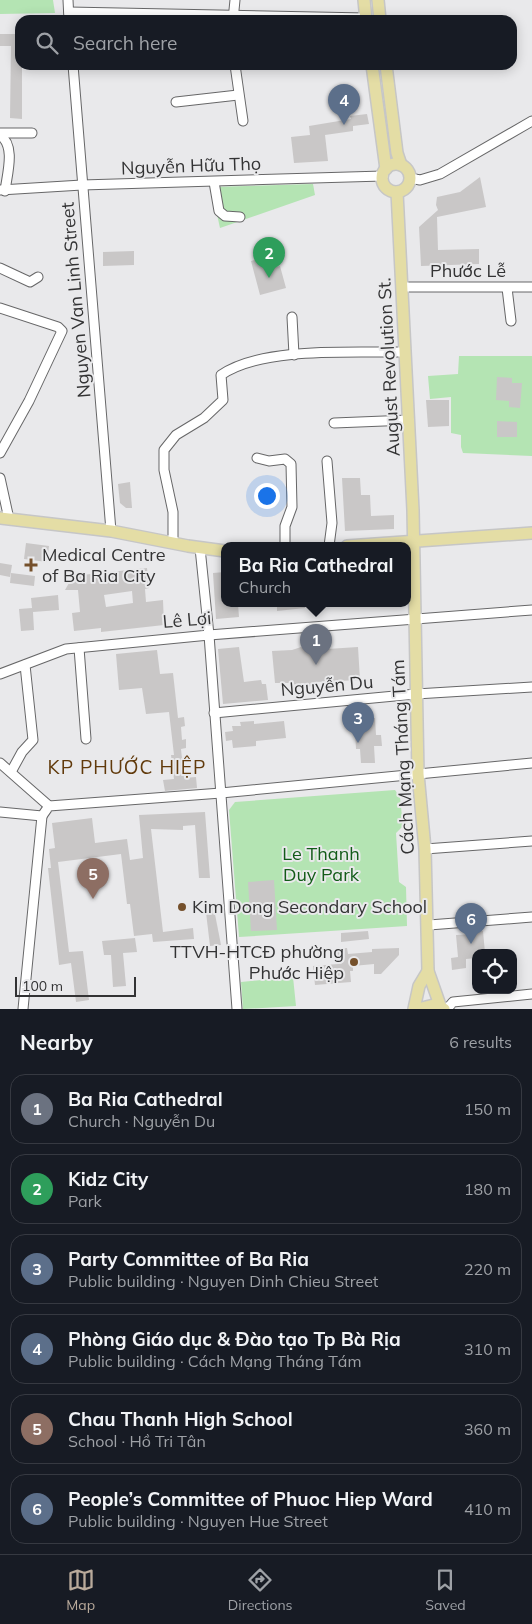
<!DOCTYPE html>
<meta charset="utf-8">
<style>
body{margin:0;font-family:Mulish,sans-serif;background:#242831;color:#f1f3f6}
.controls{position:absolute;right:15px;bottom:15px;display:grid;overflow:hidden;border-radius:10px;box-shadow:0 2px 12px #0003}
.controls button{width:45px;height:45px;display:grid;place-items:center;padding:0;border:0;border-bottom:1px solid #363941;background:#171b24;color:#f1f3f6;font:25px sans-serif}
.scale{position:absolute;left:15px;bottom:12px;width:121px;box-sizing:border-box;padding-left:5px;border:2px solid #333334;border-top:0;font-size:14px;line-height:18px;white-space:nowrap;color:#333334;-webkit-text-stroke:4px #e9e9eb;paint-order:stroke}
.you{position:absolute;left:266px;top:495px;width:18px;height:18px;margin:-12px;border:4px solid #fff;border-radius:50%;background:#1a73e8;box-shadow:0 0 0 8px #1a73e833}
.badge{display:grid;place-items:center;width:32px;height:32px;border-radius:50%;background:#b9aa9b;color:#fff;font-size:16px;font-weight:700}
.pin{position:absolute;translate:-50% -41px;filter:drop-shadow(0 1px 2px #0008)}
.pin::after{content:'';position:absolute;top:26px;width:18px;height:15px;background:inherit;clip-path:polygon(0 0,100% 0,50% 100%)}
.popup{position:absolute;left:221px;top:542px;width:190px;height:65px;box-sizing:border-box;display:grid;place-content:center;border-radius:10px;background:#171b24;filter:drop-shadow(0 1px 4px #0005);font-size:16px;white-space:nowrap;color:#9ea1a6}
.popup b{font-size:19px;color:#f1f3f6}
.popup::after{content:'';position:absolute;left:50%;top:100%;margin-left:-10px;border:10px solid transparent;border-top-color:#171b24}
.list{margin:0;padding:0;list-style:none}
h2{display:flex;justify-content:space-between;align-items:center;height:65px;margin:0;padding:0 20px;font-size:21px}
h2 small{font-size:16px;font-weight:400;color:#9ea1a6}
.list li{display:grid;grid-template-columns:32px 1fr auto;gap:15px;align-items:center;box-sizing:border-box;height:70px;margin:0 10px 10px;padding:0 10px;border:1px solid #363941;border-radius:15px}
.list b{display:block;font-size:19px;white-space:nowrap}
.list p{margin:0;font-size:16px;white-space:nowrap;color:#9ea1a6}
.list em{font-size:16px;font-style:normal;color:#9ea1a6}
.icon{flex:none;width:28px;height:28px;fill:none;stroke:currentColor;stroke-width:2;stroke-linecap:round;stroke-linejoin:round}
.map{position:relative;flex:none;width:532px;height:1009px;overflow:hidden}
.search{position:absolute;background:#171b24;box-shadow:0 2px 12px #0003;left:15px;right:15px;top:15px;height:55px;display:flex;align-items:center;gap:12px;box-sizing:border-box;padding:0 18px;border-radius:15px;color:#9ea1a6;font-size:19px}
.sheet{height:545px;background:#171b24}
nav{display:flex;justify-content:space-around;align-items:center;box-sizing:border-box;height:70px;border-top:1px solid #363941;background:#171b24;font-size:14px;color:#9ea1a6}
nav a{display:grid;justify-items:center;gap:2px}
nav .on{color:#b9aa9b}
.map>svg:first-child{display:block}
.green{fill:#b4e4b3}
.building{fill:#c9c7c7;fill-rule:evenodd}
.lines{fill:none;stroke-linecap:round;stroke-linejoin:round}
.minor-casing{stroke:#676768;stroke-width:11}
.major-casing{stroke:#c6c6c6;stroke-width:14}
.minor{stroke:#fff;stroke-width:9}
.major{stroke:#e4dda5;stroke-width:11}
.poi-dot{fill:#75502b;stroke:#e9e9eb;stroke-width:2}
.labels{text-anchor:middle;stroke-width:4;stroke-linejoin:round;paint-order:stroke}
.street-label{font-size:18px;fill:#333334;stroke:#e9e9eb}
.poi-label{font-size:18px;fill:#333334;stroke:#e9e9eb;text-anchor:start}
.park-label{font-size:18px;fill:#125b18;stroke:#e9e9eb}
.neighbourhood-label{font-size:19px;letter-spacing:1px;fill:#613a0b;stroke:#e9e9eb}
</style>
<div class="map">
<svg width="532" height="1009" viewBox="0 0 532 1009">
<rect width="100%" height="100%" fill="#e9e9eb"/>
<g class="green">
<path d="M0,0H53L55,13L0,14Z"/>
<path d="M313,184L315,195L220,228L211,187Z"/>
<path d="M459,356H532V456L463,453L461,447V435L451,433V397L430,399L428,376L458,374Z"/>
<path d="M395,790L400,797L403,826L396,833L399,882L406,887L407,926L239,937L229,810L235,802Z"/>
<path d="M293,977L296,1006L243,1009L241,982Z"/>
</g>
<g class="building">
<path d="M0,34H20V65H22V119L10,118L11,46H0Z"/>
<path d="M367,114L369,124L353,126V131L325,135L328,161L294,163L291,137L310,135L309,126L351,119L350,116Z"/>
<path d="M480,177L486,207L437,217L438,250L479,249V264L421,266L419,227L438,210L436,205L437,197L460,192Z"/>
<path d="M134,251V265L103,266V252Z"/>
<path d="M269,256L272,268L280,266L286,288L260,295L251,261Z"/>
<path d="M497,377L512,378V383H522L520,408L509,407V401L496,400Z"/>
<path d="M426,400H449V426L428,427Z"/>
<path d="M497,421L517,422V437H497Z"/>
<path d="M342,478H360L361,495H370L371,516L394,515V529L345,531Z"/>
<path d="M130,482L132,508H126L120,503L118,484Z"/>
<path d="M26,543L49,546L47,562L24,559Z"/>
<path d="M0,563L12,565L10,577L0,575Z"/>
<path d="M147,568L149,588L145,589L146,602L163,600L164,625L101,632V628L74,631L72,613L80,612L78,590H65L69,583L82,575ZM132,591L133,603L106,607L104,595Z"/>
<path d="M225,572V604H238L239,617L216,619L213,573Z"/>
<path d="M11,573L35,576L34,586L10,583Z"/>
<path d="M58,595L59,610L33,612L34,630L21,631L19,609L32,608L31,598Z"/>
<path d="M277,604H305V608L277,611Z"/>
<path d="M239,647L244,682L261,680L262,684H266L268,700L223,704L218,649Z"/>
<path d="M301,647L312,650L358,647L360,680L316,682L312,686L303,688L291,683H275L272,651L292,650Z"/>
<path d="M157,650L160,674L173,673L178,718L184,717L185,726L181,727L182,740L186,739V748L181,749L184,778L196,777L197,788L165,791L163,780L174,779L171,755H174L169,712L146,714L142,688L119,690L116,654Z"/>
<path d="M375,718L376,735H381L382,746H374L375,763H361L360,749H356L355,731H359V719Z"/>
<path d="M254,721V724L284,721L286,738L256,741V746L233,748L232,740L226,741L225,732L233,731L232,726H241L240,722Z"/>
<path d="M205,812L210,878H199L195,825L183,826V830L151,829L163,932L193,928L194,939L153,942L152,934L134,936L130,904H127L121,854L58,862L69,952L83,951L89,1000L76,1002L71,963L59,965L48,868H51L49,849L55,848L52,823L92,818L95,843L127,839L130,860L143,858L139,815Z"/>
<path d="M274,880L277,930L251,931L248,882Z"/>
<path d="M205,904H213L221,945L210,946Z"/>
<path d="M368,931L369,939L341,942V933Z"/>
<path d="M476,931H483L485,953H476V958L466,959V968L452,970L451,958L458,957L456,935L476,934Z"/>
<path d="M135,938L137,952L123,953L126,986L113,987L111,955H104L102,941Z"/>
<path d="M347,948L348,954L372,952V949L399,948V955L381,974H374V964L353,966V971H350L351,982L315,985L313,966L338,964L337,949Z"/>
</g>
<g class="lines">
<defs>
<g id="minor">
<path d="M68,0L69,20"/>
<path d="M69,12L366,18"/>
<path d="M233,20L235,0"/>
<path d="M73,65L111,531"/>
<path d="M235,65L243,121"/>
<path d="M176,102L238,95"/>
<path d="M0,133H32"/>
<path d="M0,135C16,146 7,174 5,191"/>
<path d="M410,178L420,180L440,174L532,121"/>
<path d="M214,182L219,211L225,216L240,217"/>
<path d="M0,190L82,185L383,176"/>
<path d="M0,268L30,282L38,277"/>
<path d="M403,287H532"/>
<path d="M507,288L511,321"/>
<path d="M0,308L58,327L62,331L29,401L0,453"/>
<path d="M292,317L294,355"/>
<path d="M334,423L409,420"/>
<path d="M257,458L269,461L285,459L291,464L292,507L285,526V546"/>
<path d="M327,461L332,523L329,546"/>
<path d="M0,478L9,519"/>
<path d="M173,543V512L164,470V450L176,435L204,418L223,400L221,375C263,346 354,353 405,352"/>
<path d="M200,548L209,635L237,1009"/>
<path d="M79,648L86,739"/>
<path d="M0,674L66,649L209,635L532,610"/>
<path d="M214,713L416,694L532,687"/>
<path d="M0,763L49,806"/>
<path d="M11,772L22,752L33,740L25,665"/>
<path d="M0,812L42,816L49,806L221,793L532,763"/>
<path d="M425,849L532,841"/>
<path d="M429,925L532,917"/>
<path d="M23,1009L42,816"/>
<path d="M447,1009L453,1002L532,994"/>
</g>
<g id="major">
<path d="M364,0L366,20"/>
<path d="M378,0L380,20"/>
<path d="M372,65L386,169"/>
<path d="M386,65L397,153L401,165"/>
<circle cx="396" cy="178" r="14"/>
<path d="M397,192L413,510L418,774L425,849L428,971L441,1008"/>
<path d="M0,518L111,531L188,546L225,551"/>
<path d="M347,546L532,533"/>
<path d="M414,1009L419,986L428,971"/>
<path d="M418,1009L434,1005L444,1009"/>
</g>
</defs>
<use href="#minor" class="minor-casing"/>
<use href="#major" class="major-casing"/>
<use href="#minor" class="minor"/>
<use href="#major" class="major"/>
</g>
<g class="poi-dot">
<path d="M28.5 557.5h5v5h5v5h-5v5h-5v-5h-5v-5h5z"/>
<circle cx="182" cy="907" r="5"/>
<circle cx="354" cy="962" r="5"/>
</g>
<g class="labels">
<g class="street-label">
<text transform="translate(191 166) rotate(-2)" y="6">Nguyễn Hữu Thọ</text>
<text x="468" y="277">Phước Lễ</text>
<text transform="translate(76 300) rotate(-95)" y="6">Nguyen Van Linh Street</text>
<text transform="translate(389 367) rotate(-93)" y="6">August Revolution St.</text>
<text transform="translate(187 620) rotate(-5)" y="6">Lê Lợi</text>
<text transform="translate(327 686) rotate(-5)" y="6">Nguyễn Du</text>
<text transform="translate(403 757) rotate(-93)" y="6">Cách Mạng Tháng Tám</text>
</g>
<g class="poi-label">
<text x="42" y="561">Medical Centre<tspan x="42" dy="21">of Ba Ria City</tspan></text>
<text x="192" y="913">Kim Dong Secondary School</text>
<text x="344" y="958" text-anchor="end">TTVH-HTCĐ phường<tspan x="344" dy="21">Phước Hiệp</tspan></text>
</g>
<g class="park-label">
<text x="321" y="860">Le Thanh<tspan x="321" dy="21">Duy Park</tspan></text>
</g>
<g class="neighbourhood-label">
<text x="127" y="774">KP PHƯỚC HIỆP</text>
</g>
</g>
</svg>
<div class="controls">
<button><svg class="icon" aria-label="locate" viewBox="0 0 24 24"><circle cx="12" cy="12" r="6"/><path d="M12 2v4M12 18v4M2 12h4M18 12h4"/></svg></button>
</div>
<div class="scale">100 m</div>
<div class="you"></div>
<div class="pin badge" style="left:316px;top:665px;background:#6b7280">1</div>
<div class="popup"><b>Ba Ria Cathedral</b>Church</div>
<div class="pin badge" style="left:269px;top:278px;background:#2e9e5b">2</div>
<div class="pin badge" style="left:358px;top:743px;background:#5c6f8a">3</div>
<div class="pin badge" style="left:344px;top:125px;background:#5c6f8a">4</div>
<div class="pin badge" style="left:93px;top:899px;background:#8d6e63">5</div>
<div class="pin badge" style="left:471px;top:944px;background:#5c6f8a">6</div>
<div class="search"><svg class="icon" aria-label="search" viewBox="0 0 24 24"><circle cx="10" cy="10" r="6"/><path d="M15 15l6 6"/></svg>Search here</div>
</div>
<section class="sheet">
<h2>Nearby<small>6 results</small></h2>
<ul class="list">
<li><span class="badge" style="background:#6b7280">1</span><div><b>Ba Ria Cathedral</b><p>Church · Nguyễn Du</p></div><em>150 m</em></li>
<li><span class="badge" style="background:#2e9e5b">2</span><div><b>Kidz City</b><p>Park</p></div><em>180 m</em></li>
<li><span class="badge" style="background:#5c6f8a">3</span><div><b>Party Committee of Ba Ria</b><p>Public building · Nguyen Dinh Chieu Street</p></div><em>220 m</em></li>
<li><span class="badge" style="background:#5c6f8a">4</span><div><b>Phòng Giáo dục &amp; Đào tạo Tp Bà Rịa</b><p>Public building · Cách Mạng Tháng Tám</p></div><em>310 m</em></li>
<li><span class="badge" style="background:#8d6e63">5</span><div><b>Chau Thanh High School</b><p>School · Hồ Tri Tân</p></div><em>360 m</em></li>
<li><span class="badge" style="background:#5c6f8a">6</span><div><b>People’s Committee of Phuoc Hiep Ward</b><p>Public building · Nguyen Hue Street</p></div><em>410 m</em></li>
</ul>
</section>
<nav>
<a class="on"><svg class="icon" aria-label="map" viewBox="0 0 24 24"><path d="M3 6l6-2 6 2 6-2v14l-6 2-6-2-6 2zM9 4v14M15 6v14"/></svg>Map</a>
<a><svg class="icon" aria-label="directions" viewBox="0 0 24 24"><path d="M12 3l9 9-9 9-9-9zM9 14v-3h6M13 9l2 2-2 2"/></svg>Directions</a>
<a><svg class="icon" aria-label="saved" viewBox="0 0 24 24"><path d="M7 4h10v16l-5-4-5 4z"/></svg>Saved</a>
</nav>
